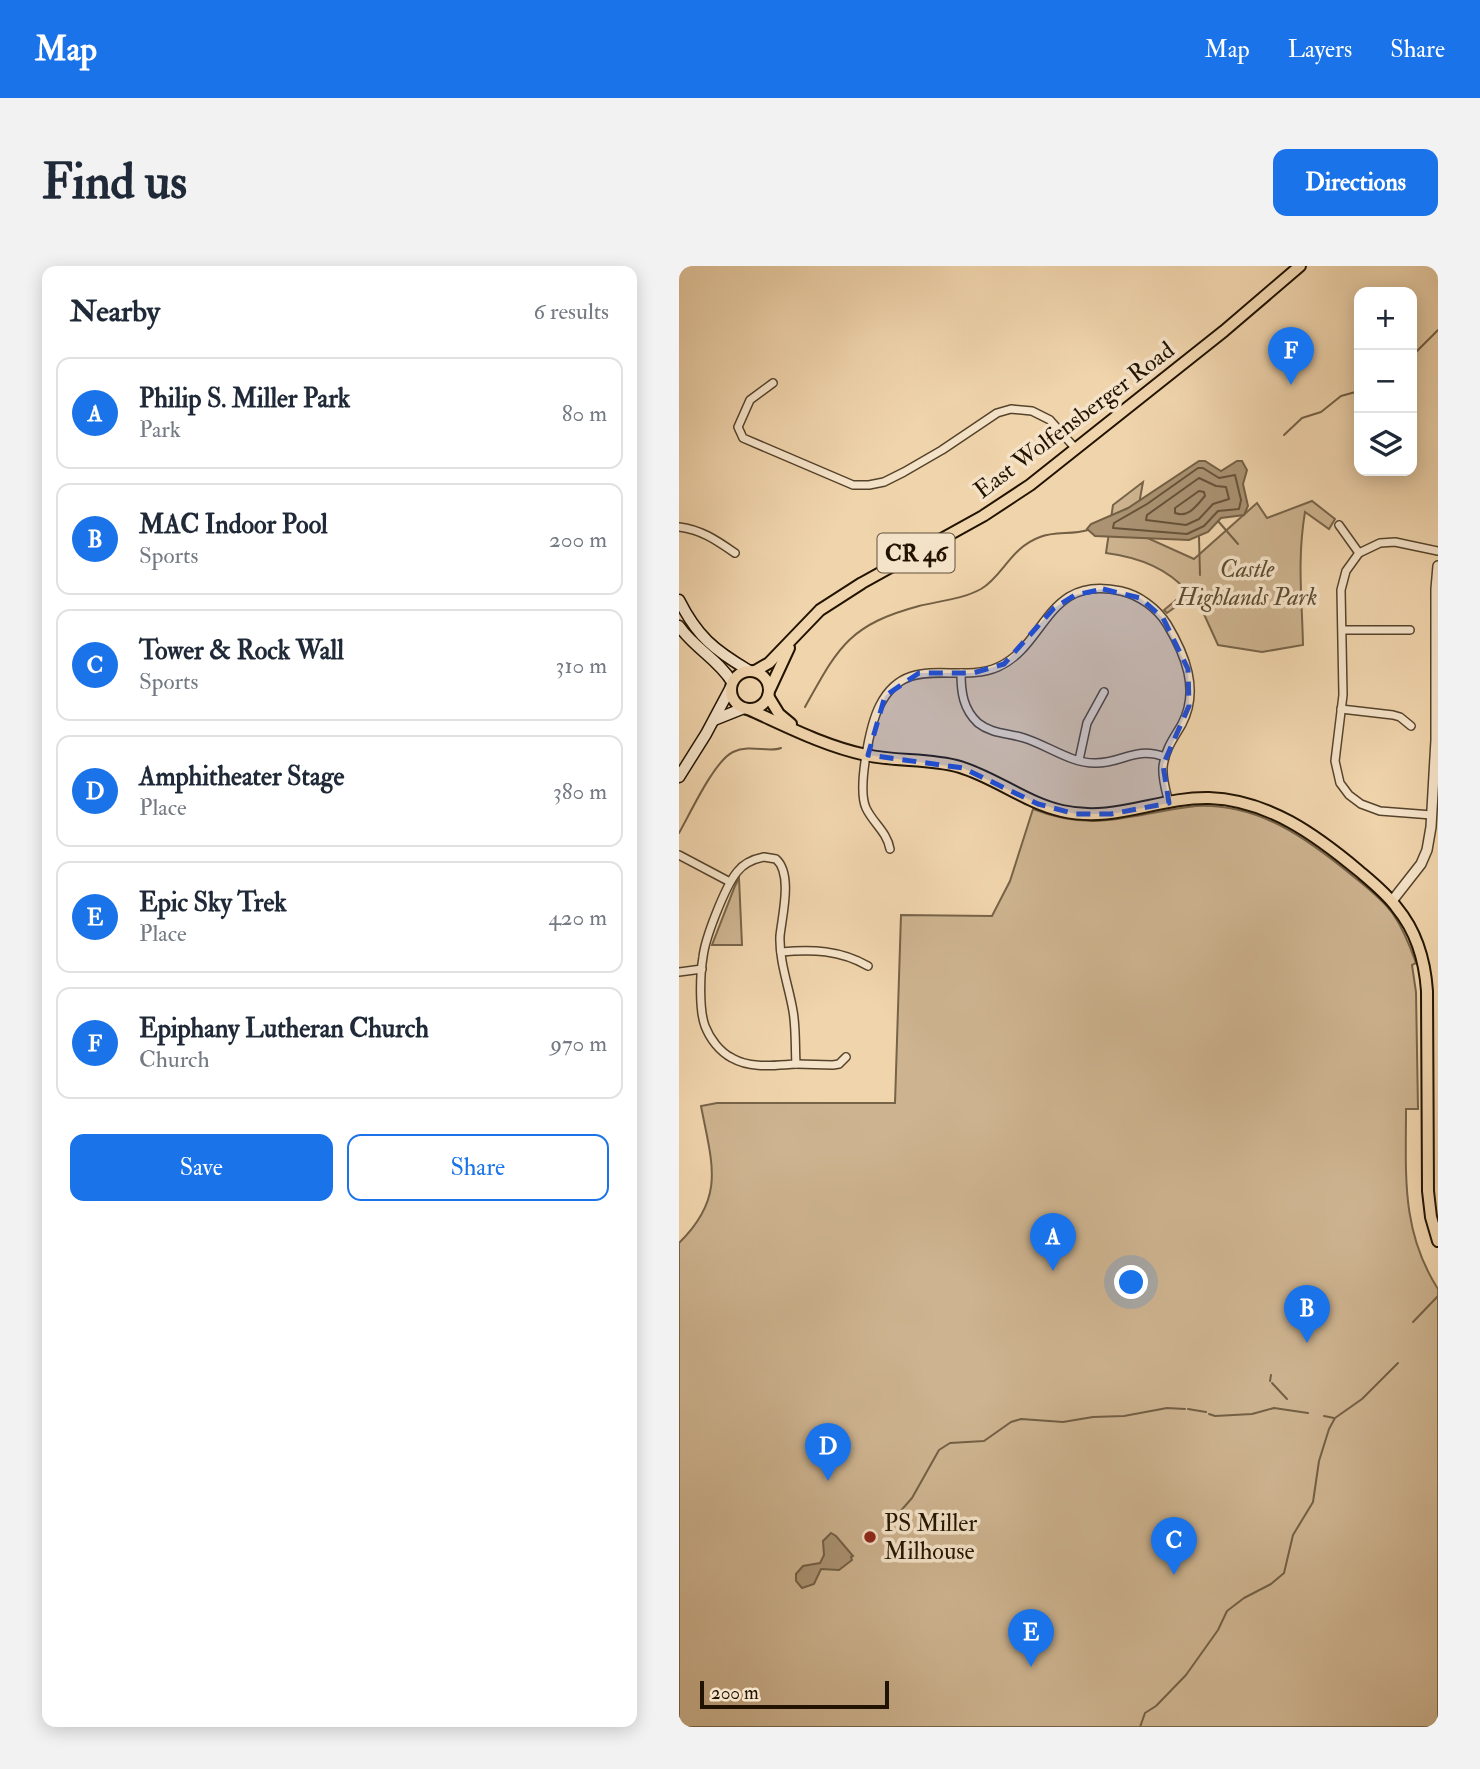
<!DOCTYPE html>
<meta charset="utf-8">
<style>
body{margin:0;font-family:"IM FELL Double Pica",serif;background:#f2f2f3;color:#1f2937}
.controls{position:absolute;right:21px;top:21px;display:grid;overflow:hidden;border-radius:14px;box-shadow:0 4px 18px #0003}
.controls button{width:63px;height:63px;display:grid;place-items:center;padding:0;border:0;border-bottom:2px solid #e0e1e3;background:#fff;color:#1f2937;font:35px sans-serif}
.scale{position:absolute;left:21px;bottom:18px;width:189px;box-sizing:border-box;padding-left:7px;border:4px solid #211300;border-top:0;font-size:19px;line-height:24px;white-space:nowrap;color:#211300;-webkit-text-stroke:5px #f5e3c9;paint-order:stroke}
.you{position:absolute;left:453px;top:1017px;width:24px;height:24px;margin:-18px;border:5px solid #fff;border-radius:50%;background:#1a73e8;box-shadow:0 0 0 10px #1a73e833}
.badge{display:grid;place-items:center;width:46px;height:46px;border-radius:50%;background:#1a73e8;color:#fff;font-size:23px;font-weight:700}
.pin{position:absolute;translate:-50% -58px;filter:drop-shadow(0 2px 4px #0008)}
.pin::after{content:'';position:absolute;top:37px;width:24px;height:21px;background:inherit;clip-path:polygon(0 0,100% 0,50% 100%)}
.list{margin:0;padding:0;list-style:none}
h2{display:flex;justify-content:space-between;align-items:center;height:91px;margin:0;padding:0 28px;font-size:30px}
h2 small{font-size:23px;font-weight:400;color:#747a83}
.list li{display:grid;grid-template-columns:46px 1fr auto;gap:21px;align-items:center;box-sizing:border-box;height:112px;margin:0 14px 14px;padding:0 14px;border:2px solid #e0e1e3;border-radius:14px}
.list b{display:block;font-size:26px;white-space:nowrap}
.list p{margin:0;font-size:23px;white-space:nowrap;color:#747a83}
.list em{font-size:23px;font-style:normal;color:#747a83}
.actions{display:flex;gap:14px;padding:21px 28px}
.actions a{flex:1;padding:16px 0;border:2px solid #1a73e8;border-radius:14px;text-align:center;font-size:24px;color:#1a73e8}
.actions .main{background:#1a73e8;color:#fff}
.icon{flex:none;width:38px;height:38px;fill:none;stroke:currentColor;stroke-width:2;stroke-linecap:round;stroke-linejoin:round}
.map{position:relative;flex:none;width:759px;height:1461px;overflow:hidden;border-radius:14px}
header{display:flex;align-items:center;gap:42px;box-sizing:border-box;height:98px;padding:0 35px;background:#1a73e8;color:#fff}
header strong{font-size:33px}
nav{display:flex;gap:38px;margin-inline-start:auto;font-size:24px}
.intro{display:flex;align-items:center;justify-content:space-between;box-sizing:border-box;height:168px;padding:0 42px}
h1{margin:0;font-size:49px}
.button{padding:18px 32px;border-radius:14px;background:#1a73e8;color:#fff;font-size:24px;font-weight:700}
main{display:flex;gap:42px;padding:0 42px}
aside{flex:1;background:#fff;border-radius:14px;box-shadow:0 4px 18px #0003}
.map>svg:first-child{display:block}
.green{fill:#cdb38f;stroke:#776348;stroke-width:2}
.water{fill:#aa9272;stroke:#735f44;stroke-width:2}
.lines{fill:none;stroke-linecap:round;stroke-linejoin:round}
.shore{stroke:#665239;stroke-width:2}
.stream{stroke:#735f44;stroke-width:2}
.minor-casing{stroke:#55432b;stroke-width:10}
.tertiary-casing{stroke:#55432b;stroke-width:12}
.secondary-casing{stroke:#211300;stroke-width:13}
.primary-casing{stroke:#211300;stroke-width:14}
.minor{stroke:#f5e3c9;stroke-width:7}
.tertiary{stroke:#f5e3c9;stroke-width:9}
.secondary{stroke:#f5e3c9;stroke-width:10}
.primary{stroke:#f0d4ac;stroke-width:10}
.marked{fill:#1d4ed8;fill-opacity:0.2;stroke:#1d4ed8;stroke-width:5;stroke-dasharray:14 9;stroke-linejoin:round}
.poi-dot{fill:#8f2418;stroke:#f5e3c9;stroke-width:2.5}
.labels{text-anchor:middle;stroke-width:7;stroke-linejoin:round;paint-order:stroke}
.shield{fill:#f5e3c9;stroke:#61513c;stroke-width:2}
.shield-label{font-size:23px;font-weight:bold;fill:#211300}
.street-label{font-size:24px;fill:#211300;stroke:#f5e3c9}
.park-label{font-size:24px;font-style:italic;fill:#5d4b32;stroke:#f5e3c9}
.poi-label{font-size:24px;fill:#211300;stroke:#f5e3c9;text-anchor:start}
</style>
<header>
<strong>Map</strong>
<nav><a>Map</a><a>Layers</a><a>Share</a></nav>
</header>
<div class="intro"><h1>Find us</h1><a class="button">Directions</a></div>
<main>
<aside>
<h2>Nearby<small>6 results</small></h2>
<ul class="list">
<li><span class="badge">A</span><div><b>Philip S. Miller Park</b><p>Park</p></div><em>80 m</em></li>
<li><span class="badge">B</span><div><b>MAC Indoor Pool</b><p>Sports</p></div><em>200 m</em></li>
<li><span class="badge">C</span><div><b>Tower &amp; Rock Wall</b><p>Sports</p></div><em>310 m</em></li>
<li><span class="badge">D</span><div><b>Amphitheater Stage</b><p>Place</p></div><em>380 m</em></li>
<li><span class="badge">E</span><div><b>Epic Sky Trek</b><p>Place</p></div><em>420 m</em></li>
<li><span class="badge">F</span><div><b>Epiphany Lutheran Church</b><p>Church</p></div><em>970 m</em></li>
</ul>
<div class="actions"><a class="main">Save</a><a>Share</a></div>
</aside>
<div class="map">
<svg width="759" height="1461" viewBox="0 0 759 1461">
<rect width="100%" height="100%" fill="#f0d4ac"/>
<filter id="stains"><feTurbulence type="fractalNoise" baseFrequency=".00286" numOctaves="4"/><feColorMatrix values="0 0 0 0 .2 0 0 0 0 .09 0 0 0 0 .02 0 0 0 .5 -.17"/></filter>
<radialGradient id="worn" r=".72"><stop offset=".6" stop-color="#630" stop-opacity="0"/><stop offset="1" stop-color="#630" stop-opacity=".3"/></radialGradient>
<g class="green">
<path d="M464,216L455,266L515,293L578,237L588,252L633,235L656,253L650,263L626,246C618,294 623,332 624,379L583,386L539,379L524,346L513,329L488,347L485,344L508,325C487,301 458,291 427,287L434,239Z"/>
<path d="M517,540C580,537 629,573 675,611C689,622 704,634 714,648C725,664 731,680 737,697L733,699L737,726L739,843H727C727,910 722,965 759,1023V1461H0V977C47,931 33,898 22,840L38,837H216L222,649L313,650L331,615L354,543C418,568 454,547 517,540Z"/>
<path d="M60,612L63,679H33L56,620Z"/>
</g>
<g class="water">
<path d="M520,195H526L542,205L558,195H563L568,204L564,218L569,240L565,249L542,252L529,266L510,274L416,270L408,263L412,258L449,242Z"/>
<path d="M152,1267L157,1270L174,1290L172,1291L173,1294L160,1304L142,1303L135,1318L123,1322L117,1315V1308L124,1300L141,1297L145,1289L144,1275Z"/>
</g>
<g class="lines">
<g class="shore">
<path d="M519,202H524L540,212L556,209L562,234L560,243L539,245L525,260L508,268L434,262L435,257L468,238Z"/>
<path d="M520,212L537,220L547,221L550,233L534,238L520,253L507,259L467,254L468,249Z"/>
<path d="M520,225L525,226L526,230C517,240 510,252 496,247V242Z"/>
</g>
<g class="stream">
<path d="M733,90L759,64"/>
<path d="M605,169L623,152L642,146L662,130L680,125"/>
<path d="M539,255L559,278"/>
<path d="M520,271L521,309"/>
<path d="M126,441C159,382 169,359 240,340C260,335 284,333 302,323C324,310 331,282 361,271C376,265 393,269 409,264"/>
<path d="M0,567C11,548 35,495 54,486C71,478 90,487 102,482"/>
<path d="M734,1056L759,1030"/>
<path d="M591,1115L592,1109"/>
<path d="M593,1117L608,1133"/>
<path d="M509,1143L527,1146"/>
<path d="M530,1148L536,1150L573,1148L595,1142L629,1147"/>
<path d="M645,1150L655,1152"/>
<path d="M205,1264L233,1232L260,1184L271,1177L305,1175L332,1156L342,1153L384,1156L414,1151L445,1150L488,1142L506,1143"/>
<path d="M461,1461L466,1447L477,1440L507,1409L539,1364L548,1345L565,1332L592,1318L605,1307L614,1269L634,1236L640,1195L650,1163L656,1152L683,1133L719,1097"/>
</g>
<defs>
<g id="minor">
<path d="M94,117L71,134L59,161L64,172L174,219H190L205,216L225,206L263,184L318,147L332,143L353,145L371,154L397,183"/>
<path d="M660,259L680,287"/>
<path d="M0,261C23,264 37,274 56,287"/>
<path d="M664,364H731"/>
<path d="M282,407C282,426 284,443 299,457C313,468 329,467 345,472C368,479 393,498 417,497C444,497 456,480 486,491"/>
<path d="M662,443L714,449L721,451L732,460"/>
<path d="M400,494L408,457L425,426"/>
<path d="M753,549L701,545L682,538L670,529L661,517L656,495L664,429L662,324L667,305L680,287L701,277L716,276L759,285"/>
<path d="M211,583C208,566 194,557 187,542C178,522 191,458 201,439C228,386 278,419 319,401C368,379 367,308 442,325C460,329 478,342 488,358C506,388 521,424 503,458C495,472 486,483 484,501C483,513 487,525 490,537"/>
<path d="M0,589L51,616"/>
<path d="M85,591L97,593C114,608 103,650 101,670C100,695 110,721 114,745C117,762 116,780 117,798C96,799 72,803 53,792C41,786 31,773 26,760C20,744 21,708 24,691C26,672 46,621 58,606C65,597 75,593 85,591Z"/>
<path d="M102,686C133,683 161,684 189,700"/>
<path d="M0,706L23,703"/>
<path d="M117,798L154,799L160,798L167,791"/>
</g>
<path id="tertiary" d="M713,635L742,598L748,584L752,561L757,474V323L759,300"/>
<g id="secondary">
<path d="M0,334C18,370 35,384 69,404"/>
<path d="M0,360C15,382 39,393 53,416"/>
<path d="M35,454L65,442"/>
<path d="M0,511L27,468L52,421"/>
</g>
<g id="primary">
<circle cx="71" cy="424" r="19"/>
<path d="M76,405L90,397L141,344L183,317L304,250L351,219L545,65L621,0"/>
<path d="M91,423L110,382"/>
<path d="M89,430L100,448L112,458"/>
<path d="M69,443C107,460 145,480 187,489C218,496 251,492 281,501C317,512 347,537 383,545C436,557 479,531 530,532C589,534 637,569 680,605C693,616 708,628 718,642C737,665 746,696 748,725L749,925L752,951L759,975"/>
</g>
</defs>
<use href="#minor" class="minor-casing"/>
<use href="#tertiary" class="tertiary-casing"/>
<use href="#secondary" class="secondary-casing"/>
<use href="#primary" class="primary-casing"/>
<use href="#minor" class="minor"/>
<use href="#tertiary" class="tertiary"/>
<use href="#secondary" class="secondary"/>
<use href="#primary" class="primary"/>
</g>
<path class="marked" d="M424,323L461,332L484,352L509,403L510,440L484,499L490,537L432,548H397L359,538L284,502L189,489L206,430L240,407H294L325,398L375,342L396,329Z"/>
<circle class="poi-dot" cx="191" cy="1271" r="7"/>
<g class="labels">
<rect class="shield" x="198.5" y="267.5" width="77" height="39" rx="5"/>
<g class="shield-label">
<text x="237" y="295">CR 46</text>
</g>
<g class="street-label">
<text transform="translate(395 154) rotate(-37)" y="8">East Wolfensberger Road</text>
</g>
<g class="park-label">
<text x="568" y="311">Castle<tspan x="568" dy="28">Highlands Park</tspan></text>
</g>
<g class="poi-label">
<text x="205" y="1265">PS Miller<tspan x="205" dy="28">Milhouse</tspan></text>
</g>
</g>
<rect width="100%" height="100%" filter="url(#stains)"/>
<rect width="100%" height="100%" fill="url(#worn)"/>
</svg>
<div class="controls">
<button>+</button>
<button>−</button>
<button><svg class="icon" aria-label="layers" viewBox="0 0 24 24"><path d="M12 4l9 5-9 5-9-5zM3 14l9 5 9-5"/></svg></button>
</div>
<div class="scale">200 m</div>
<div class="you"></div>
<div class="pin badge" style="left:374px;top:1005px">A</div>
<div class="pin badge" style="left:628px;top:1077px">B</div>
<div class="pin badge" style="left:495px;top:1309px">C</div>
<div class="pin badge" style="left:149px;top:1215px">D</div>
<div class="pin badge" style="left:352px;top:1401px">E</div>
<div class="pin badge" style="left:612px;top:119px">F</div>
</div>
</main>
